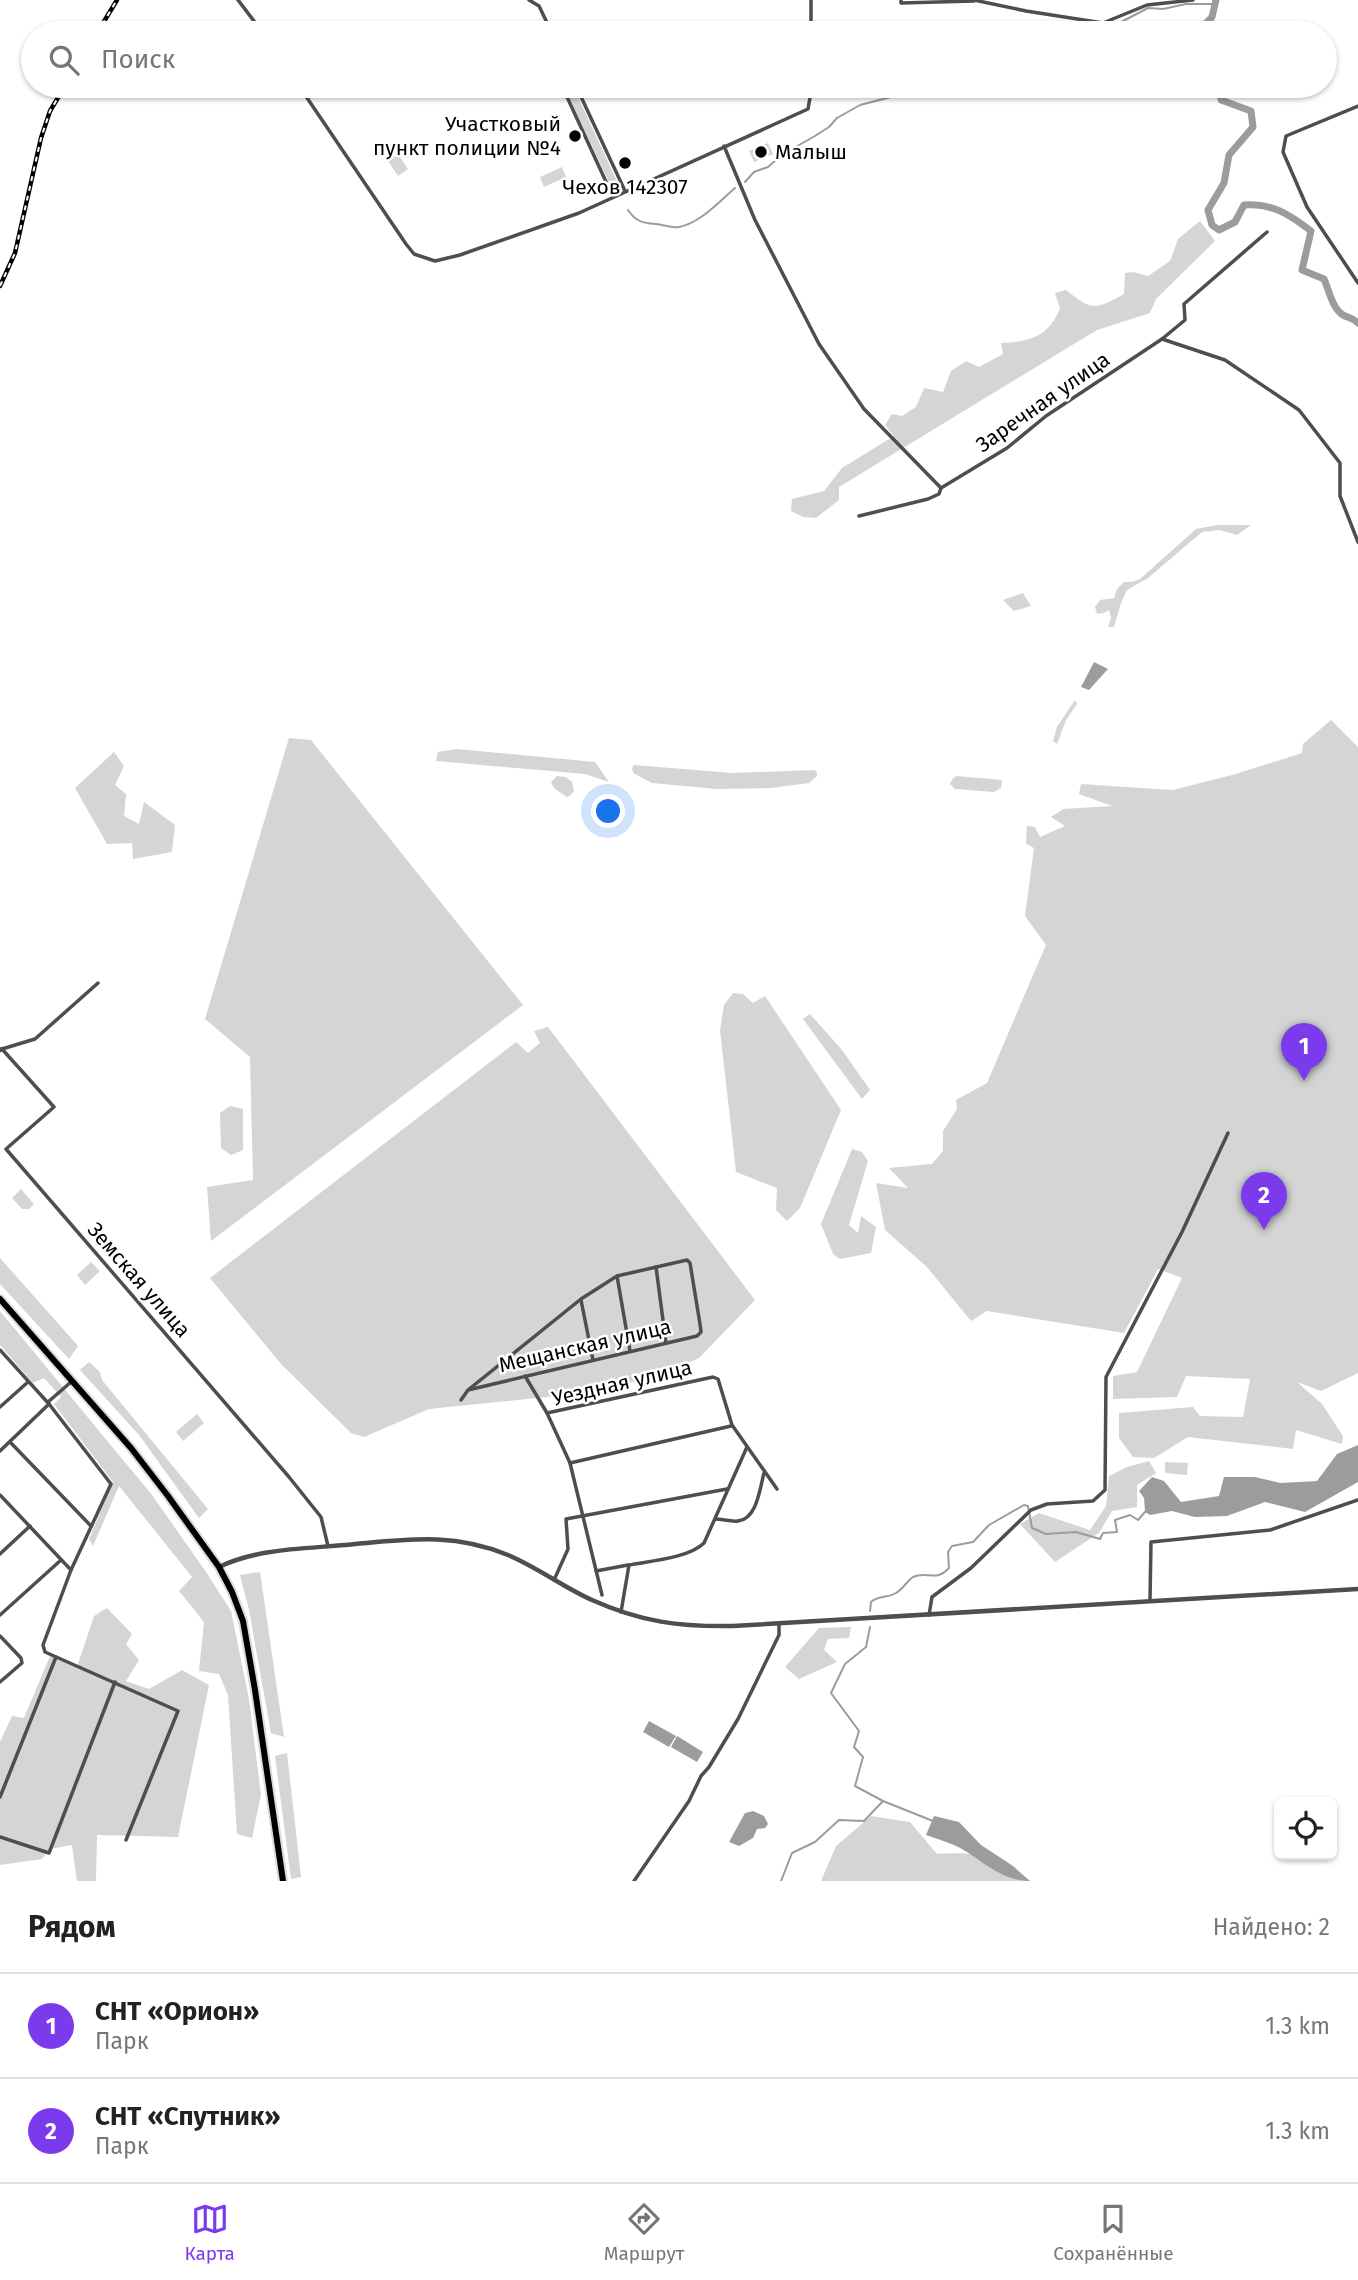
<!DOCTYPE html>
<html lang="ru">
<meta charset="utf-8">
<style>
body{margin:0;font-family:"Fira Sans",sans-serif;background:#f2f2f2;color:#222}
.controls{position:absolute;right:21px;bottom:21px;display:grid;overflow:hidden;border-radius:10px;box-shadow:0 2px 5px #0004}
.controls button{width:63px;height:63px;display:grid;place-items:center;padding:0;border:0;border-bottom:2px solid #e0e0e0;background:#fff;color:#222;font:35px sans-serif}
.you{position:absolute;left:609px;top:812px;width:24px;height:24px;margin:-18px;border:5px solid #fff;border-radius:50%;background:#1a73e8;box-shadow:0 0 0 10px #1a73e833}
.badge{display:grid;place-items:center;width:46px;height:46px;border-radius:50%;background:#7c3aed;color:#fff;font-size:23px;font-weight:700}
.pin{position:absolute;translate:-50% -58px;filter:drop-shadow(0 2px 4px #0008)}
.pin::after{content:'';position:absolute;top:37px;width:24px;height:21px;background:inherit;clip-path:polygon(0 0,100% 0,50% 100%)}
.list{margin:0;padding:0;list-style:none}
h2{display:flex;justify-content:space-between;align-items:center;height:91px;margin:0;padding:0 28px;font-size:30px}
h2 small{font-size:23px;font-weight:400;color:#767676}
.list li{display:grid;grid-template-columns:46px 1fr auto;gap:21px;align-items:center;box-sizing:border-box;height:105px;padding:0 28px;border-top:2px solid #e0e0e0}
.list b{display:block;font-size:26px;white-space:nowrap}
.list p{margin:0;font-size:23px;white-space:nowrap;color:#767676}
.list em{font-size:23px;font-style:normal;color:#767676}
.icon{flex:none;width:38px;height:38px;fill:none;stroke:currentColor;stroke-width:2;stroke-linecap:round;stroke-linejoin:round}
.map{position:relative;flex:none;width:1358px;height:1881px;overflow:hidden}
.search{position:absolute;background:#fff;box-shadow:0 2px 5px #0004;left:21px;right:21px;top:21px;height:77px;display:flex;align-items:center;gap:18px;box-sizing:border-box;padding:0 24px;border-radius:38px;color:#767676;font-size:26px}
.sheet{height:301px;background:#fff}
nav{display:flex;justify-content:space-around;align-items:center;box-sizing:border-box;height:98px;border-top:2px solid #e0e0e0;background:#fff;font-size:19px;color:#767676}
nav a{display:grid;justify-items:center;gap:4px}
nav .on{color:#7c3aed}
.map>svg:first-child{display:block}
.green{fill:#d5d5d5}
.water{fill:#9c9c9c}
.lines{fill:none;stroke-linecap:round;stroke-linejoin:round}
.stream{stroke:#9c9c9c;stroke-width:2}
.river{stroke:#9c9c9c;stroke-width:7}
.primary-casing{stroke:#dbdbdb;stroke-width:10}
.minor{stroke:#4e4e4e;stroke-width:3.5}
.tertiary{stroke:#4e4e4e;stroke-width:4.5}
.primary{stroke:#000;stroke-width:6}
.rail-casing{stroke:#000;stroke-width:4.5}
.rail{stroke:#fff;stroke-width:2;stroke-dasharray:5;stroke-linecap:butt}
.poi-dot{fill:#000;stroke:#fff;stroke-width:2.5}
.labels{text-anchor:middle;stroke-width:5;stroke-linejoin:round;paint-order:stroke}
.poi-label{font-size:21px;fill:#000;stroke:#fff;text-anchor:end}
.street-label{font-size:21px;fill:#000;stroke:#fff}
</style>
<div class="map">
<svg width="1358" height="1881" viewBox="0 0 1358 1881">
<rect width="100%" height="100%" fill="#fff"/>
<g class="green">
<path d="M564,86H573L620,188L619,191H613Z"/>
<path d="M768,143L773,154L754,162L749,151Z"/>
<path d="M398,154L408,169L398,176L388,161Z"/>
<path d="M562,167L566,177L544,187L540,177Z"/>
<path d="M1200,221L1215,241L1156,299L1150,313L1097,330L839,487V500L816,518L803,517L791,511L792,499L824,491L842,468L894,436L885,425L892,414L902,416L916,407L924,388L943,392L951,371L966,361L979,367L1003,354L1001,343C1029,342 1049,337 1060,308L1055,293L1066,290C1092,311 1095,310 1124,294L1125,273L1134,272L1148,276L1170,261L1178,239Z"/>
<path d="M1217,525H1251L1237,535L1219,530L1202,532L1148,578L1127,590L1121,603L1114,627H1108L1111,618L1109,610L1104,613L1097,614L1095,607L1100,600L1114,598L1117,589L1124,582H1132L1140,579L1196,529Z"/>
<path d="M1023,593L1031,606L1014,611L1003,600Z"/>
<path d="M1075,700L1077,704L1066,720L1057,744L1053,741L1057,727Z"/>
<path d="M1331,720L1358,747V1373L1321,1391L1297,1382L1322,1404L1343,1436L1342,1444L1296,1430L1293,1449L1188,1437L1154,1458L1133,1457L1119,1438V1413L1193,1407L1200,1416L1243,1417L1250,1379L1186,1376L1177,1397L1113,1399V1376L1137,1372L1182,1278L1158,1269L1124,1333L987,1311L971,1321L927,1267L885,1230L876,1183L908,1188L889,1168L932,1164L943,1151V1131L957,1109L956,1100L987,1083L1039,961L1046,945L1025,916L1034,848L1026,844L1027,826L1035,827L1040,837L1065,826L1051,817L1063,809L1112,806L1079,794L1081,784L1173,790L1236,774L1302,753L1303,744Z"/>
<path d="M289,738L311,740L523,1005L211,1241L207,1187L253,1180L250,1057L205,1019Z"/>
<path d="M457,749L595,762L609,782L585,774L436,761L438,752Z"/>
<path d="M114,752L124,766L115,785L126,794L124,816L139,824L144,802L175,825L172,852L133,859L132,843L107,844L75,788Z"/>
<path d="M634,765L732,773L814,770L817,772V776L809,783L771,788L717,789L652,783L633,773L632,768Z"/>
<path d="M557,776L566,777L572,782L574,791L571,795L567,797L554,788L551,782Z"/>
<path d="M956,776L1002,780L1001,788L994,792L955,789L950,784L953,778Z"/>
<path d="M733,993L743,994L753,1003L765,996L841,1110L800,1208L787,1221L776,1210L777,1188L736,1172L720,1030L724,1005Z"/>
<path d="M810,1014L842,1050L870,1090L862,1099L803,1019Z"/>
<path d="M548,1027L755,1300L699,1358L658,1376L612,1387L556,1396L429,1409L364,1437L351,1433L281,1364L210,1278L516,1042L528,1053L540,1043L534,1031Z"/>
<path d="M230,1106L243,1109V1150L231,1155L221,1148L220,1113Z"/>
<path d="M852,1149L862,1152L868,1161L849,1225L858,1233L861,1216L876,1227L871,1253L840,1259L833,1254L821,1224Z"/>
<path d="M21,1189L34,1204L29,1209H22L12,1198Z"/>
<path d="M0,1258L78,1346L69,1359L0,1284Z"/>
<path d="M91,1262L100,1271L85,1285L77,1275Z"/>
<path d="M0,1311L152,1495L206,1572L231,1611L249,1699L261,1795L252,1838L237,1834L228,1695L219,1674L199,1671L204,1622L179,1591L192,1577L119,1486L93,1546L89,1539L113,1482L54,1404L61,1397L44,1378L33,1383L0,1345Z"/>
<path d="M89,1362L100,1372L102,1380L208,1509L199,1518L139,1435L80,1370Z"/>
<path d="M197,1414L204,1423L183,1441L176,1432Z"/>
<path d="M1149,1461L1156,1473L1137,1485V1507L1112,1511L1099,1533L1055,1562L1020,1524L1039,1513L1090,1530L1106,1506L1109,1476L1127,1467Z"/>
<path d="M1165,1462L1188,1463L1187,1475L1165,1473Z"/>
<path d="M260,1572L284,1737L271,1733L249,1610L240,1575Z"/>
<path d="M107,1608L132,1634L126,1644L139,1660L126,1681L149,1689L182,1670L209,1685L178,1837L97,1835L96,1881H77L72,1845L50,1849L42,1859L0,1865V1742L12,1716L24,1718L50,1656L77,1667L94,1616Z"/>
<path d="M851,1627L849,1638L828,1639L824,1650L837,1662L799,1679L785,1667L819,1628Z"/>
<path d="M287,1753L301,1877L291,1879L275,1756Z"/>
<path d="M871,1816L910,1822L937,1854C982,1851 992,1858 1030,1881H821L836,1846Z"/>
</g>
<g class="water">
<path d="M1094,662L1108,669L1089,690L1081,687Z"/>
<path d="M1358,1445V1482L1305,1512L1265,1502L1227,1516L1195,1517L1172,1511L1150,1515L1145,1512L1144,1498L1139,1491L1152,1477L1164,1481L1181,1502L1219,1496L1224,1477H1255L1280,1483L1317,1481L1337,1454Z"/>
<path d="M649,1721L676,1736L669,1747L643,1732Z"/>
<path d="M677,1736L703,1752L697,1762L671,1747Z"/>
<path d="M753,1811L764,1816L768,1824L765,1828L757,1829L753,1838L739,1846L729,1842L745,1813Z"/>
<path d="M934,1816L959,1822L981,1845L1013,1866L1030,1881C1002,1881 984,1862 962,1849C951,1843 937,1839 926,1835Z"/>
</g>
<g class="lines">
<g class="stream">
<path d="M1100,33L1148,8L1163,9L1186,4H1215"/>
<path d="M745,182L754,172L768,167L783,154L815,136L829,127L837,118L860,105L934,86"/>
<path d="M628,210C636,222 643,223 656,224C664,225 671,228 679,227C700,223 719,202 735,188"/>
<path d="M870,1611L871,1602C879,1595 888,1598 896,1593C903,1589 907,1581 913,1577C927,1570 935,1583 949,1568L948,1552L952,1546L973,1542L989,1525L1024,1505L1028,1506L1032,1528L1046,1534L1076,1532L1100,1539L1103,1533L1117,1532L1115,1520L1130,1515L1138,1520L1145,1512"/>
<path d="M870,1627L866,1647L845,1664L831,1693L859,1731L854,1747L863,1757L855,1786L883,1801L933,1821"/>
<path d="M781,1881L792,1853L815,1842L839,1820L864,1821L883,1801"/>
</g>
<g class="river">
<path d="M1197,33L1212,17L1216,0"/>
<path d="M1224,86L1221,90V100L1251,111L1253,127L1229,155L1224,183L1208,210L1212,225L1219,230L1235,222L1244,205C1272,203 1289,214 1311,231L1302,270L1324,279C1329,290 1332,308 1343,315C1349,318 1353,318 1358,323"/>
</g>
<defs>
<path id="primary" d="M0,1299L131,1448L168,1496L219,1567L232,1592L243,1621L255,1690L283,1881"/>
</defs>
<use href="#primary" class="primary-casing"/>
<g class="minor">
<path d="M238,0L263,33"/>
<path d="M529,0L539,6L552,33"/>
<path d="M901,0V3L974,1"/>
<path d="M974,0L1026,11L1103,23L1147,5L1193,0"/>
<path d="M811,33V0"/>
<path d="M299,86L406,244L414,254L435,261L460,255L579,213L808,109L812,86"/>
<path d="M562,86L613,197"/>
<path d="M576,86L625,191"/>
<path d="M1358,106L1286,136L1283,152L1307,207L1358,283"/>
<path d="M724,146L755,220L819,344L864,409L941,488L1007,448L1046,416L1162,339L1185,320L1184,304L1267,232"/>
<path d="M1162,339L1225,360L1299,410L1340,463V496L1358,542"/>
<path d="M859,516L928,499L939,494L941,488"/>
<path d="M98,983L35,1039L2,1049L54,1107L6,1149L289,1477L321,1517L328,1546"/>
<path d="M656,1267L666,1343"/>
<path d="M617,1276L630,1351"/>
<path d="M581,1300L593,1360"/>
<path d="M0,1350L49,1404L111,1484L71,1570L43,1645L45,1652L178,1711L126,1840"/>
<path d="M525,1376L547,1413"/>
<path d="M461,1400L468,1390L581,1299L617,1276L687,1260L690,1263L700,1324L701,1332L697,1336L468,1390"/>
<path d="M48,1402L71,1382"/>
<path d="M0,1407L28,1382"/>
<path d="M10,1442L91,1526"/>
<path d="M0,1451L49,1404"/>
<path d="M570,1463L731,1426"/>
<path d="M0,1495L71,1570"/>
<path d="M715,1519C722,1519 731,1522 738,1521C757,1519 760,1488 764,1473"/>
<path d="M0,1554L30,1526"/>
<path d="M596,1571L628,1565"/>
<path d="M554,1580L568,1549L566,1519L727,1489"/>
<path d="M602,1595L570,1463L547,1413L713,1377L718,1379L732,1425L777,1489"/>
<path d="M1150,1600L1151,1542L1270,1530L1358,1500"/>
<path d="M621,1612L629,1565C650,1561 689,1558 704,1543L747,1447"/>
<path d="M0,1615L61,1560"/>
<path d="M929,1615L932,1597L971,1568L1031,1510L1047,1504L1093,1501L1105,1490L1106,1377L1182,1232L1228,1133"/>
<path d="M0,1636L21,1658L22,1663L0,1682"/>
<path d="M0,1797L56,1657"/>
<path d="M0,1837L49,1853L115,1682"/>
<path d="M634,1881L689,1801L701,1776L709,1767L738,1719L779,1635V1623"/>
</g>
<g class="tertiary">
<path d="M0,1050L2,1049"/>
<path d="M219,1567C260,1547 311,1549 355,1544C411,1539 454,1533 508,1555C537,1567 563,1587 592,1600C641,1622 680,1627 733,1626L1358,1589"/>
</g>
<use href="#primary" class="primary"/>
<defs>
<g id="rail">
<path d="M97,33L117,0"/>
<path d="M0,286L15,253L41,138L50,111L65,86"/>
</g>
</defs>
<use href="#rail" class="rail-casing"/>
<use href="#rail" class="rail"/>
</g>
<g class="poi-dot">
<circle cx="575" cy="136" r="7"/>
<circle cx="761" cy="152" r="7"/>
<circle cx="625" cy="163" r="7"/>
</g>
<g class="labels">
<g class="poi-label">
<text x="561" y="131">Участковый<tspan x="561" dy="24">пункт полиции №4</tspan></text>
<text x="775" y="159" text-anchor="start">Малыш</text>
<text x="625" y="194" text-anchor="middle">Чехов 142307</text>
</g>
<g class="street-label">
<text transform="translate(1043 402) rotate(-35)" y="7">Заречная улица</text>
<text transform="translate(139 1280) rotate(49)" y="7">Земская улица</text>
<text transform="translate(585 1346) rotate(-13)" y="7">Мещанская улица</text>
<text transform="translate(622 1383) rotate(-13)" y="7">Уездная улица</text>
</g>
</g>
</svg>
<div class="controls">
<button><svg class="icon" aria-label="locate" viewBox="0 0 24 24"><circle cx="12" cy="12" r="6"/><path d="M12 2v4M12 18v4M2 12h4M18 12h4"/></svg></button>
</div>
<div class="you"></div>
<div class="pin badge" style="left:1304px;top:1081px">1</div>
<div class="pin badge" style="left:1264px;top:1230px">2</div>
<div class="search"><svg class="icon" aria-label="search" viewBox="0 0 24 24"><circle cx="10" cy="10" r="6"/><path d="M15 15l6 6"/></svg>Поиск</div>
</div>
<section class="sheet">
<h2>Рядом<small>Найдено: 2</small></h2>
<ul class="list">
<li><span class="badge">1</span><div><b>СНТ «Орион»</b><p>Парк</p></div><em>1.3 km</em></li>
<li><span class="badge">2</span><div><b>СНТ «Спутник»</b><p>Парк</p></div><em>1.3 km</em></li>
</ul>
</section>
<nav>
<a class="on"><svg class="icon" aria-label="map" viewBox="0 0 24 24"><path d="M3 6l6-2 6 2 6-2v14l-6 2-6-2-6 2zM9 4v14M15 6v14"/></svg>Карта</a>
<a><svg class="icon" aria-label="directions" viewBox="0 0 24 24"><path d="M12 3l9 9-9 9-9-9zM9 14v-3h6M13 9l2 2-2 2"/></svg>Маршрут</a>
<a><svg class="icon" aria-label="saved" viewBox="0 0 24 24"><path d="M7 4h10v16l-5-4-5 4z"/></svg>Сохранённые</a>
</nav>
